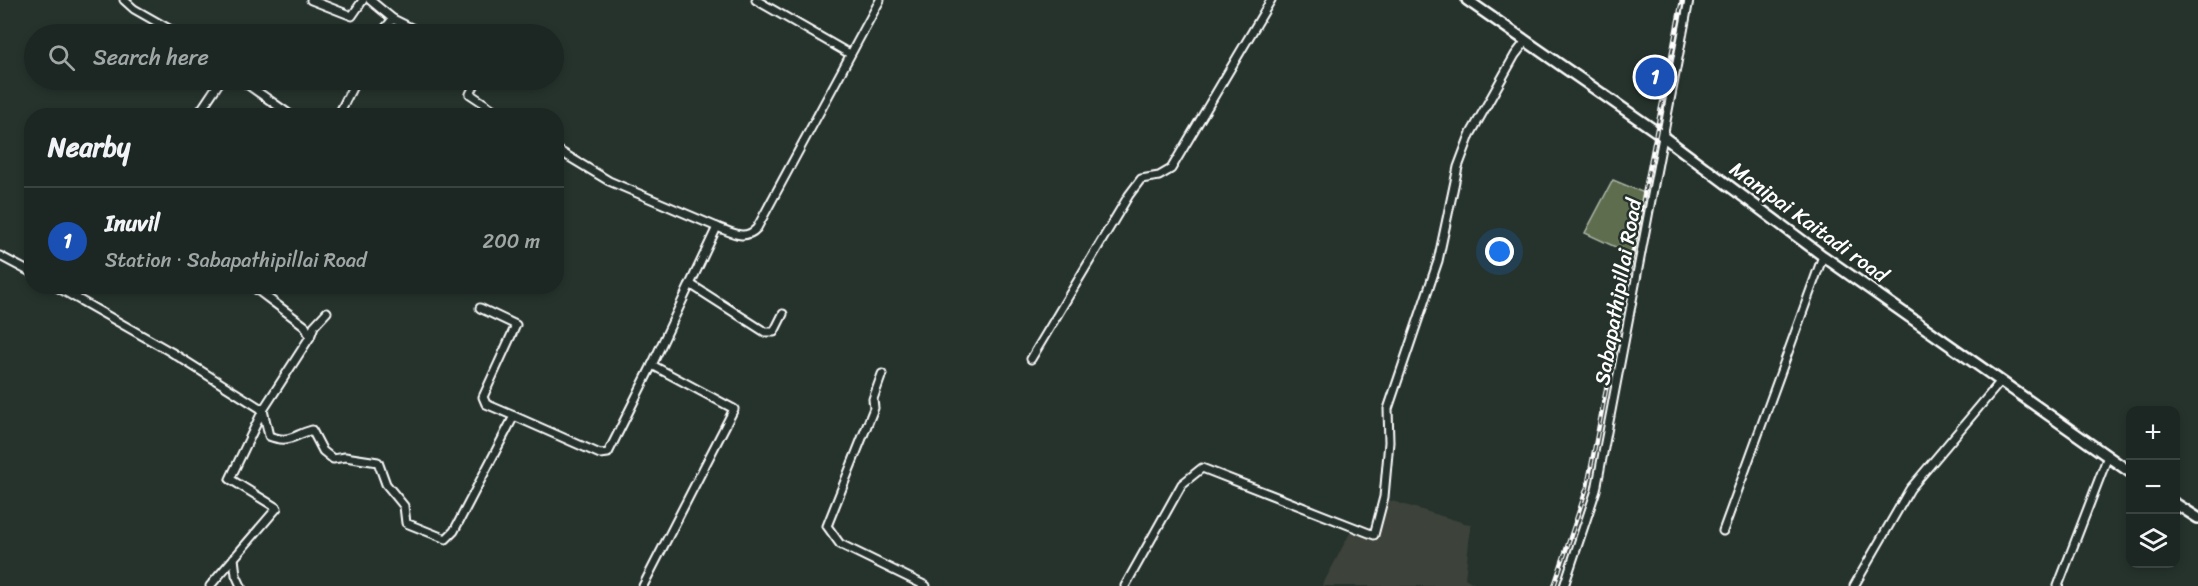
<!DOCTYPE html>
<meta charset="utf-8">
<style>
body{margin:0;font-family:Sriracha,sans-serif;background:#252e2a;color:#f1f3f6}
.controls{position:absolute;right:18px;bottom:18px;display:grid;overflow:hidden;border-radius:12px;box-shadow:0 3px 9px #0003}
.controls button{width:54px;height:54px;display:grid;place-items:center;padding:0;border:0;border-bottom:2px solid #3a4340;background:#1c2622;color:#f1f3f6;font:30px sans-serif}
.you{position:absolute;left:1500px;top:252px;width:21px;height:21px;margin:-15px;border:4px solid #fff;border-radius:50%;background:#1a73e8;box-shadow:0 0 0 9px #1a73e833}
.badge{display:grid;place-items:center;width:39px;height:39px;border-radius:50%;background:#ffd166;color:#fff;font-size:20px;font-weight:700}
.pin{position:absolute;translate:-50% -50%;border:3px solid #fff;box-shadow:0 2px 6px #0006}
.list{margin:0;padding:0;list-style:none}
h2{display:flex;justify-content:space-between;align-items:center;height:78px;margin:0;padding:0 24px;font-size:26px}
h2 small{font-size:20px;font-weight:400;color:#a0a5a5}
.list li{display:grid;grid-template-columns:39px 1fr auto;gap:18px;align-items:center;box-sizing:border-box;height:108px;padding:0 24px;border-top:2px solid #3a4340}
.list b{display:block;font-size:22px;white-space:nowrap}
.list p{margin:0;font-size:20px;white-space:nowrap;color:#a0a5a5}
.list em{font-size:20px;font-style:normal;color:#a0a5a5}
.icon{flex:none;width:33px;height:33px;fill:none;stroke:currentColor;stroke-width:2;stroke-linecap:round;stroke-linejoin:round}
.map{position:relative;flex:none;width:2198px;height:586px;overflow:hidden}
.search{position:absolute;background:#1c2622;box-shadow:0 3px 9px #0003;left:24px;top:24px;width:540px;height:66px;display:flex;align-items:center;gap:15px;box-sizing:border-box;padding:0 21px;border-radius:33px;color:#a0a5a5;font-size:22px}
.panel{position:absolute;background:#1c2622;box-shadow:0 3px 9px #0003;left:24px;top:108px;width:540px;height:186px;border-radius:24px}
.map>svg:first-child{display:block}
.built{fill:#3c423a}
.green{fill:#5e6d4f;stroke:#aeb6a7;stroke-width:1.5}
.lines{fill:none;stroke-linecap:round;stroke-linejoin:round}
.street-casing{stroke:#fff;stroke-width:11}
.secondary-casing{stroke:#fff;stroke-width:14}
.street{stroke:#26332d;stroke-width:7}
.secondary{stroke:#26332d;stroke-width:9}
.rail-casing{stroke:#fff;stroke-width:4.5}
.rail{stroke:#26332d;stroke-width:2;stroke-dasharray:7;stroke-linecap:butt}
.labels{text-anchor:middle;stroke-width:5;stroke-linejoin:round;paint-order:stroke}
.street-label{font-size:21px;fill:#fff;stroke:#26332d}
</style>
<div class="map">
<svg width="2198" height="586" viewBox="0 0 2198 586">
<rect width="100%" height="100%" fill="#26332d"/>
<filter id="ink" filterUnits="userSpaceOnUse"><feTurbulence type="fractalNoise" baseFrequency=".0167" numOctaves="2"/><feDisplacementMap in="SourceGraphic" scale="12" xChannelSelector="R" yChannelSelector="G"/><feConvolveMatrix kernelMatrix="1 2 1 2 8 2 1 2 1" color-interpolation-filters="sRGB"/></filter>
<g filter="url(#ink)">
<path class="built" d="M1389,500L1471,525L1465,578L1478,586H1322L1351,531L1376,540Z"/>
<path class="green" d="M1613,180L1649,195L1637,257L1585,233Z"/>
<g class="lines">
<defs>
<g id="street">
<path d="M124,0L134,9L178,34"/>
<path d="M311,0L352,16L363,0"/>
<path d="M370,0L393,19"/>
<path d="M756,0L850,54"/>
<path d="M380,34L393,19L423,34"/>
<path d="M241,80L292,116"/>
<path d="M477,80L470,94L503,116"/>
<path d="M197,116L221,80"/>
<path d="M338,116L356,80"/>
<path d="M556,149L609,181L717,227"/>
<path d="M0,256L32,273"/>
<path d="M690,284L765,332H774L783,314"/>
<path d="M55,286L171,352L263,410L269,436C290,444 293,435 312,430L323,451L333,459L345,457L378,462L386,484L404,506L406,523L446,539L454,531L514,416L486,404L483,397L516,325L480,308"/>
<path d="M75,297L82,286"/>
<path d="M310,337L314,326L327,312"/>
<path d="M1031,359L1129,195L1141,179L1159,176L1171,169L1271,0"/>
<path d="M882,374L873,399L874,408L827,526L840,544L926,586"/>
<path d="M514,416L600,454L608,453L652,365"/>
<path d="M1723,531L1823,256"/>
<path d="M234,558L236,575L241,586"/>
<path d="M210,586L277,508L230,479L263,410L310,337L305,326L252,286"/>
<path d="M643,586L734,409L652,365L717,227C733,233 745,241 757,228L880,0"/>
<path d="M1125,586L1182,484L1202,468L1374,535L1384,497L1389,442L1388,409L1438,261L1458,167L1470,135L1515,55L1526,41"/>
<path d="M1564,586L1596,490L1689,0"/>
<path d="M1854,586L1910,489L2001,381"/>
<path d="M2058,586L2108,456"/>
</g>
<g id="secondary">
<path d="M1467,0L1657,132L1823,256L2130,472"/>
<path d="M2176,504L2198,518"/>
</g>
</defs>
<use href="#street" class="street-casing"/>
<use href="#secondary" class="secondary-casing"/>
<use href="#street" class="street"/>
<use href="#secondary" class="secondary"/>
<defs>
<path id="rail" d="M1554,586L1587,487L1682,0"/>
</defs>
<use href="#rail" class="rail-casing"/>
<use href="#rail" class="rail"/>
</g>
</g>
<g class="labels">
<g class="street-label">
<text transform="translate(1809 222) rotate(36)" y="7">Manipai Kaitadi road</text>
<text transform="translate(1618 292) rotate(-80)" y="7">Sabapathipillai Road</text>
</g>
</g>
</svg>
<div class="controls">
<button>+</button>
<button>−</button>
<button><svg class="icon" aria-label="layers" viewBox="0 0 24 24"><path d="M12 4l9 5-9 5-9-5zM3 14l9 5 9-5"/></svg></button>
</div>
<div class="you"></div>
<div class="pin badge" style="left:1655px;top:77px;background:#1a4fb4">1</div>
<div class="search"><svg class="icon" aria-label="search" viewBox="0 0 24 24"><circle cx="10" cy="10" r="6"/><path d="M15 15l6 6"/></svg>Search here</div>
<section class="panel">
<h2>Nearby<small></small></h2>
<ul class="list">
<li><span class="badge" style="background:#1a4fb4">1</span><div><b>Inuvil</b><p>Station · Sabapathipillai Road</p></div><em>200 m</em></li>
</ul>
</section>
</div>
